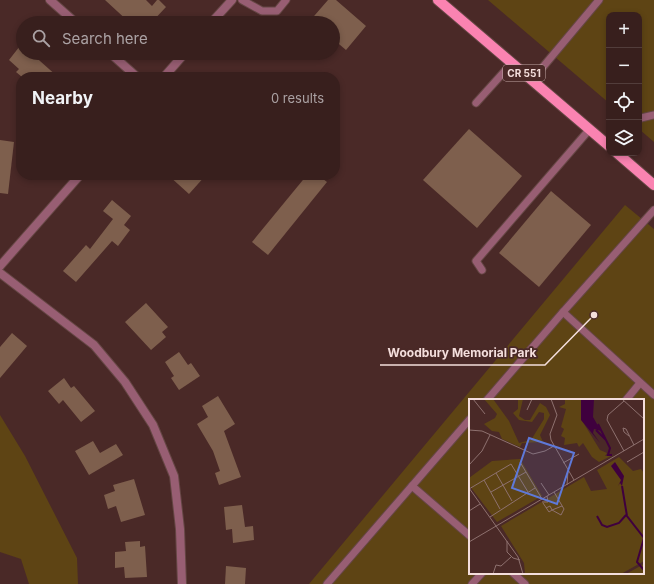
<!DOCTYPE html>
<meta charset="utf-8">
<style>
body{margin:0;font-family:Inter,sans-serif;background:#432c2a;color:#f1f3f6}
.controls{position:absolute;right:12px;top:12px;display:grid;overflow:hidden;border-radius:8px;box-shadow:0 2px 6px #0003}
.controls button{width:36px;height:36px;display:grid;place-items:center;padding:0;border:0;border-bottom:1px solid #523d3b;background:#381f1d;color:#f1f3f6;font:20px sans-serif}
.list{margin:0;padding:0;list-style:none}
h2{display:flex;justify-content:space-between;align-items:center;height:52px;margin:0;padding:0 16px;font-size:17px}
h2 small{font-size:13px;font-weight:400;color:#aba2a4}
.icon{flex:none;width:22px;height:22px;fill:none;stroke:currentColor;stroke-width:2;stroke-linecap:round;stroke-linejoin:round}
.map{position:relative;flex:none;width:654px;height:584px;overflow:hidden}
.search{position:absolute;background:#381f1d;box-shadow:0 2px 6px #0003;left:16px;top:16px;width:324px;height:44px;display:flex;align-items:center;gap:10px;box-sizing:border-box;padding:0 14px;border-radius:22px;color:#aba2a4;font-size:15px}
.panel{position:absolute;background:#381f1d;box-shadow:0 2px 6px #0003;left:16px;top:72px;width:324px;height:108px;border-radius:16px}
.map>svg:first-child{display:block}
.green{fill:#5e4414;fill-rule:evenodd}
.building{fill:#7e5f4d}
.lines{fill:none;stroke-linecap:round;stroke-linejoin:round}
.service-casing{stroke:#654644;stroke-width:9}
.minor-casing{stroke:#654644;stroke-width:10}
.primary-casing{stroke:#654644;stroke-width:12}
.service{stroke:#985e73;stroke-width:7}
.minor{stroke:#985e73;stroke-width:8}
.primary{stroke:#fa83b1;stroke-width:10}
.labels{text-anchor:middle;stroke-width:3.5;stroke-linejoin:round;paint-order:stroke}
.shield{fill:#4a2927;stroke:#c1a8a6;stroke-width:1}
.shield-label{font-size:10px;font-weight:bold;fill:#f4dedc}
.inset-river{fill:none;stroke:#3f003e;stroke-width:2}
.inset-road{fill:none;stroke:#8e716f;stroke-width:1}
.view{fill:#5e79d9;fill-opacity:0.15;stroke:#5e79d9;stroke-width:2}
.inset-edge{fill:none;stroke:#f4dedc;stroke-width:2}
.leader{fill:none;stroke:#f4dedc;stroke-width:1.5}
.callout-dot{fill:#f4dedc;stroke:#4a2927;stroke-width:1.5}
.callout-label{font-size:12px;text-anchor:middle;font-weight:bold;fill:#f4dedc;stroke:#4a2927;stroke-width:3.5;stroke-linejoin:round;paint-order:stroke}
</style>
<div class="map">
<svg width="654" height="584" viewBox="0 0 654 584">
<rect width="100%" height="100%" fill="#4a2927"/>
<g class="green">
<path d="M488,0H654V142L639,129V15H609V103Z"/>
<path d="M625,205L654,229V584H309ZM470,400H643V573H470Z"/>
<path d="M0,415L25,456L77,558L78,584H29L21,559L0,552Z"/>
</g>
<g class="building">
<path d="M105,0H146L152,6L157,0H159L166,7L151,23H130Z"/>
<path d="M328,0H336L366,26L346,50L333,39V23H308Z"/>
<path d="M23,42V53H31L58,77H22L16,72L19,69L9,60Z"/>
<path d="M469,129L522,176L477,228L423,180Z"/>
<path d="M0,140L14,142L8,194L0,193Z"/>
<path d="M168,175H206L189,194Z"/>
<path d="M307,175H318L327,182L268,255L252,242Z"/>
<path d="M551,191L591,225L539,287L499,253Z"/>
<path d="M112,200L131,216L124,225L130,230L118,246L112,241L76,282L63,271L86,245L90,249L113,219L103,211Z"/>
<path d="M146,303L168,327L162,332L166,337L151,350L125,322Z"/>
<path d="M12,333L27,346L0,378V347Z"/>
<path d="M179,352L188,365L191,363L200,376L179,390L171,378L174,376L165,362Z"/>
<path d="M64,378L71,388L74,386L95,411L81,422L63,400L59,404L48,391Z"/>
<path d="M218,396L235,424L224,431L241,477L219,485L215,473L220,471L213,451L197,424L208,417L202,406Z"/>
<path d="M93,441L100,453L116,444L123,455L89,475L75,451Z"/>
<path d="M134,479L145,515L121,522L116,506L108,509L104,495L115,491L113,485Z"/>
<path d="M242,505L245,527L253,526L254,540L233,543L232,529L226,530L224,507Z"/>
<path d="M140,541V547L145,546L147,577L125,578L124,567L115,568V552L126,551L125,542Z"/>
<path d="M226,566L246,568L245,584H225Z"/>
</g>
<g class="lines">
<defs>
<g id="service">
<path d="M242,0L262,11H277L286,0"/>
<path d="M532,80L599,0"/>
<path d="M476,103L512,63"/>
<path d="M639,119L641,118L654,115"/>
<path d="M482,270L476,261L589,130"/>
<path d="M563,312L654,395"/>
<path d="M487,400L563,312L654,210"/>
<path d="M626,400L640,383"/>
<path d="M412,486L470,536"/>
<path d="M513,573L525,584"/>
<path d="M327,584L470,419"/>
<path d="M472,584L482,573"/>
</g>
<g id="minor">
<path d="M50,0L76,23"/>
<path d="M211,23L232,0"/>
<path d="M110,53L137,77"/>
<path d="M164,77L185,53"/>
<path d="M0,266L80,175"/>
<path d="M0,273L94,345L125,382L153,425L174,476L180,529L182,584"/>
</g>
<g id="primary">
<path d="M438,0L609,146"/>
<path d="M617,153L654,185"/>
</g>
</defs>
<use href="#service" class="service-casing"/>
<use href="#minor" class="minor-casing"/>
<use href="#primary" class="primary-casing"/>
<use href="#service" class="service"/>
<use href="#minor" class="minor"/>
<use href="#primary" class="primary"/>
</g>
<g class="labels">
<rect class="shield" x="503" y="65" width="42" height="16" rx="3"/>
<g class="shield-label">
<text x="524" y="77">CR 551</text>
</g>
</g>
<g transform="translate(469 399)">
<rect width="175" height="175" fill="#4a2927"/>
<path d="M15,0H24L40,22L50,44L62,41L75,20V14L70,13L63,23L50,21L44,14L49,10V0H54L50,17L56,21H61L71,4L77,8L81,16L71,36L74,43L53,44L51,48L33,40L30,33L23,32L15,25L26,19L28,15ZM96,0H112V20L131,51L138,54L136,57L144,56L130,63L123,58L114,44L110,48L108,44L95,46L96,39L92,37L95,30L92,28L97,10L90,8L96,5ZM150,58L164,72L172,70L175,74V162L152,175H56L55,164L32,127L115,78L122,92L138,90L128,71ZM51,60L73,97L28,123L0,86V79L23,62ZM175,165V175H157Z" fill="#5e4414"/>
<path d="M112,0H125L124,18L132,32L125,30L124,34L131,44L112,21ZM146,63L155,77L153,87L151,84L149,87L152,81L142,67Z" fill="#3f003e"/>
<path class="inset-river" d="M129,25L141,49L139,56H143M127,31L137,41M153,87L158,117L175,139L168,163L175,171M128,117L133,126L138,128L150,124L157,116"/>
<path class="inset-road" d="M4,0L16,15M82,0L88,16L81,35L82,41L105,81M153,0L175,20M155,2L139,16L138,21L155,52M58,11L63,0M0,31L13,32L64,55L76,52L85,47M160,37L155,33L154,29L157,30L165,46M51,63L73,100M158,63L175,53M94,64L110,55M0,66L13,52L21,36M27,74L43,102M15,81L31,110M72,84L80,96M98,86L99,72M0,89L49,158L54,175M0,90L42,65L59,93M22,93L57,73M73,103H79L78,97M74,104L80,113L83,111L92,116L95,110L85,93M77,109L81,107L83,111L93,107M0,112L11,105M21,118L66,89M38,142V153L44,159L51,161M0,143L175,40M24,175L27,166L32,167L42,158"/>
<path class="view" d="M60,39L105,54L88,105L43,89Z"/>
<rect width="175" height="175" class="inset-edge"/>
</g>
<path class="leader" d="M594 315L545 365H380"/>
<circle class="callout-dot" cx="594" cy="315" r="4"/>
<g class="callout-label">
<text x="462" y="357">Woodbury Memorial Park</text>
</g>
</svg>
<div class="controls">
<button>+</button>
<button>−</button>
<button><svg class="icon" aria-label="locate" viewBox="0 0 24 24"><circle cx="12" cy="12" r="6"/><path d="M12 2v4M12 18v4M2 12h4M18 12h4"/></svg></button>
<button><svg class="icon" aria-label="layers" viewBox="0 0 24 24"><path d="M12 4l9 5-9 5-9-5zM3 14l9 5 9-5"/></svg></button>
</div>
<div class="search"><svg class="icon" aria-label="search" viewBox="0 0 24 24"><circle cx="10" cy="10" r="6"/><path d="M15 15l6 6"/></svg>Search here</div>
<section class="panel">
<h2>Nearby<small>0 results</small></h2>
<ul class="list">
</ul>
</section>
</div>
